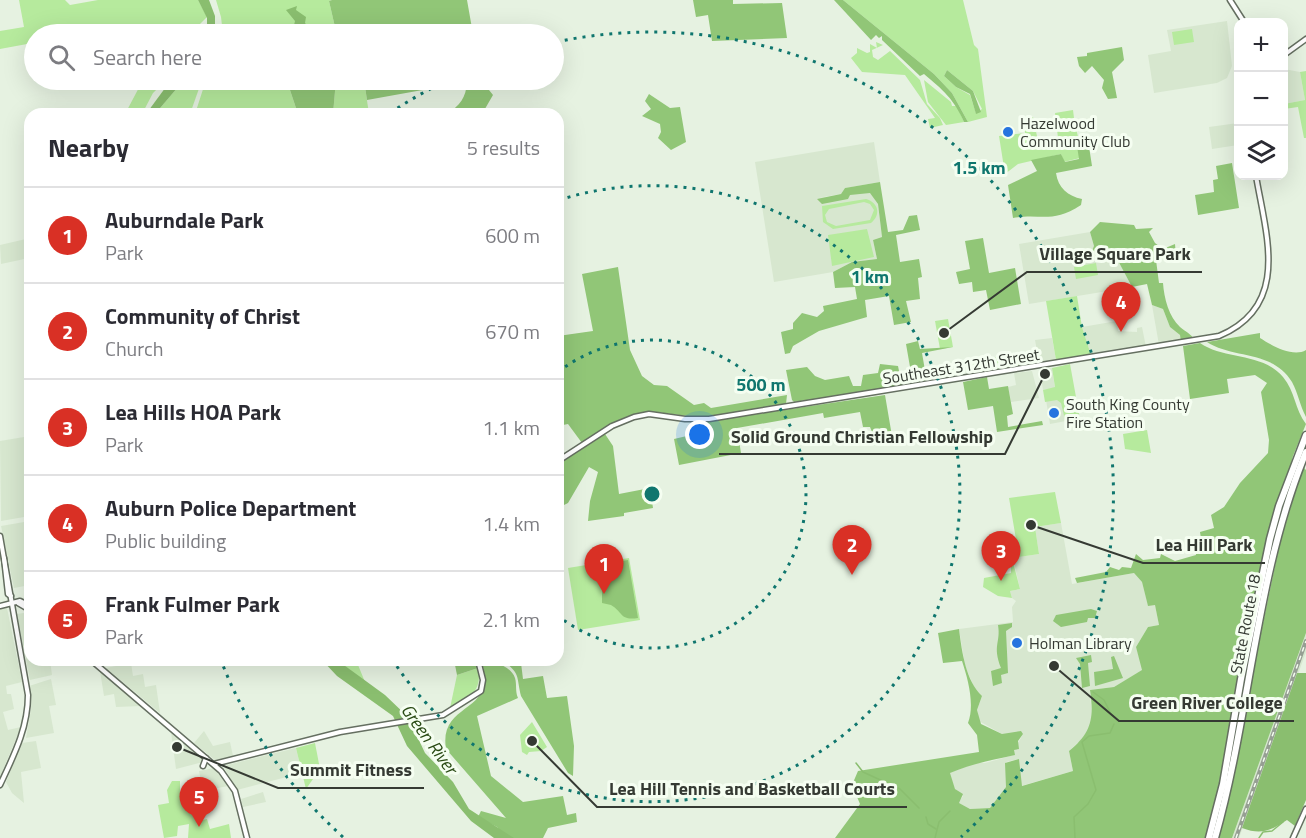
<!DOCTYPE html>
<meta charset="utf-8">
<style>
body{margin:0;font-family:"Titillium Web",sans-serif;background:#f2f2f3;color:#2b2b33}
.controls{position:absolute;right:18px;top:18px;display:grid;overflow:hidden;border-radius:12px;box-shadow:0 6px 24px #0002}
.controls button{width:54px;height:54px;display:grid;place-items:center;padding:0;border:0;border-bottom:2px solid #e1e1e2;background:#fff;color:#2b2b33;font:30px sans-serif}
.you{position:absolute;left:700px;top:435px;width:21px;height:21px;margin:-15px;border:4px solid #fff;border-radius:50%;background:#1a73e8;box-shadow:0 0 0 9px #1a73e833}
.badge{display:grid;place-items:center;width:39px;height:39px;border-radius:50%;background:#d93025;color:#fff;font-size:20px;font-weight:700}
.pin{position:absolute;translate:-50% -50px;filter:drop-shadow(0 2px 3px #0008)}
.pin::after{content:'';position:absolute;top:32px;width:21px;height:18px;background:inherit;clip-path:polygon(0 0,100% 0,50% 100%)}
.list{margin:0;padding:0;list-style:none}
h2{display:flex;justify-content:space-between;align-items:center;height:78px;margin:0;padding:0 24px;font-size:26px}
h2 small{font-size:20px;font-weight:400;color:#7c7c81}
.list li{display:grid;grid-template-columns:39px 1fr auto;gap:18px;align-items:center;box-sizing:border-box;height:96px;padding:0 24px;border-top:2px solid #e1e1e2}
.list b{display:block;font-size:22px;white-space:nowrap}
.list p{margin:0;font-size:20px;white-space:nowrap;color:#7c7c81}
.list em{font-size:20px;font-style:normal;color:#7c7c81}
.icon{flex:none;width:33px;height:33px;fill:none;stroke:currentColor;stroke-width:2;stroke-linecap:round;stroke-linejoin:round}
.map{position:relative;flex:none;width:1306px;height:838px;overflow:hidden}
.search{position:absolute;background:#fff;box-shadow:0 6px 24px #0002;left:24px;top:24px;width:540px;height:66px;display:flex;align-items:center;gap:15px;box-sizing:border-box;padding:0 21px;border-radius:33px;color:#7c7c81;font-size:22px}
.panel{position:absolute;background:#fff;box-shadow:0 6px 24px #0002;left:24px;top:108px;width:540px;height:558px;border-radius:18px}
.map>svg:first-child{display:block}
.built{fill:#d7e7cf}
.green{fill:#b6ea9d;fill-rule:evenodd}
.forest{fill:#91c677}
.water{fill:#8abe6f}
.lines{fill:none;stroke-linecap:round;stroke-linejoin:round}
.stream{stroke:#8abe6f;stroke-width:1.5}
.secondary-casing{stroke:#656f61;stroke-width:7}
.highway-casing{stroke:#656f61;stroke-width:9}
.secondary{stroke:#fff;stroke-width:4}
.highway{stroke:#fff;stroke-width:6}
.rail-casing{stroke:#969f93;stroke-width:4}
.rail{stroke:#f5fef1;stroke-width:1.5;stroke-dasharray:4.5;stroke-linecap:butt}
.ring{fill:none;stroke:#0f766e;stroke-width:3;stroke-dasharray:3 6}
.poi-dot{fill:#2674df;stroke:#f5fef1;stroke-width:2}
.labels{text-anchor:middle;stroke-width:6;stroke-linejoin:round;paint-order:stroke}
.poi-label{font-size:16px;fill:#353a33;stroke:#f5fef1;text-anchor:start}
.street-label{font-size:16px;fill:#353a33;stroke:#f5fef1}
.water-label{font-size:18px;font-style:italic;fill:#294a14;stroke:#f5fef1}
.centre{fill:#0f766e;stroke:#f5fef1;stroke-width:3}
.ring-label{font-size:18px;text-anchor:middle;font-weight:bold;fill:#0f766e;stroke:#f5fef1;stroke-width:6;stroke-linejoin:round;paint-order:stroke}
.leader{fill:none;stroke:#353a33;stroke-width:2}
.callout-dot{fill:#353a33;stroke:#f5fef1;stroke-width:2}
.callout-label{font-size:18px;text-anchor:middle;font-weight:bold;fill:#353a33;stroke:#f5fef1;stroke-width:6;stroke-linejoin:round;paint-order:stroke}
</style>
<div class="map">
<svg width="1306" height="838" viewBox="0 0 1306 838">
<rect width="100%" height="100%" fill="#e6f2e1"/>
<g class="built">
<path d="M1227,21L1232,66L1227,78L1217,83L1154,93L1148,55L1171,51L1167,30Z"/>
<path d="M1284,69L1300,72L1305,100L1284,104Z"/>
<path d="M1238,123V145L1212,149L1209,127Z"/>
<path d="M874,142L880,182L845,188L841,194L818,198L870,192L878,204L882,237L873,240L877,259L852,262L833,272L774,282L755,162Z"/>
<path d="M1090,232L1094,246L1115,255L1132,287L1029,304L1019,244Z"/>
<path d="M26,239L29,258L1,264L0,245Z"/>
<path d="M1152,305L1163,309L1170,327L1180,335L1181,342L1159,345Z"/>
<path d="M1117,321L1118,331L1137,332V328L1142,327L1146,347L1091,355L1082,327Z"/>
<path d="M1052,338L1056,360L1039,362L1035,340Z"/>
<path d="M1052,368L1055,388L1043,390L1040,370Z"/>
<path d="M1032,371L1039,398L1011,402L1008,387L1016,385L1014,373Z"/>
<path d="M1062,397L1066,421L1050,424L1046,400Z"/>
<path d="M30,436V455L26,456L30,458V516L1,521L0,441Z"/>
<path d="M30,521V585L14,588L1,526Z"/>
<path d="M1061,523L1072,584L1134,573L1142,582L1148,605L1155,604L1159,625L1148,627L1136,647L1143,670L1114,687L1090,690L1092,723L1083,738L1069,751L1073,771L1021,786L1019,759L1006,762V787L1000,798L990,808L970,809L958,803L963,796L955,789L949,773L975,763H985L1014,755V750L1023,734H1002L979,721L977,710L982,696L977,694L965,666L959,629L1013,622L1012,607L1016,601L1012,598L1010,591L1020,589L1013,558L1039,554L1035,527Z"/>
<path d="M7,608L22,682L6,686L7,694H11L14,709L3,712L8,730L21,727L0,777V609Z"/>
<path d="M30,612V660H50L52,675L30,680L17,614Z"/>
<path d="M1306,633V652L1239,838H1232Z"/>
<path d="M131,663L133,676L143,674L145,687L156,685L160,713L106,668Z"/>
<path d="M100,671L120,688L141,706L116,707L114,694L104,696Z"/>
<path d="M51,679L56,705L49,706L54,733L26,738L31,709L29,686Z"/>
<path d="M204,731L213,746L230,742L233,756L215,760L194,743Z"/>
<path d="M171,732L203,759V762L176,769Z"/>
<path d="M36,741L41,768L21,772L24,803L12,793L6,782L22,743Z"/>
<path d="M296,748L302,773L237,790L225,769L227,765Z"/>
<path d="M214,768L228,786L203,791L199,771Z"/>
<path d="M263,792L266,802L243,807L241,799Z"/>
</g>
<g class="green">
<path d="M19,0H65L70,5L98,0H198L207,17L190,34H34V60L30,61L27,44L0,49V31L24,27Z"/>
<path d="M216,0H332L329,1L335,27L326,34H223L221,17Z"/>
<path d="M843,0H963L974,45L978,49L987,117L968,122L952,93L934,74ZM947,70L973,91L982,109L976,113L970,95L956,87L944,76Z"/>
<path d="M1192,29L1194,42L1174,45L1172,32Z"/>
<path d="M876,42L883,45L872,50L873,57L878,60L890,51L920,80L927,104L940,118L943,125L930,128L928,119L935,118L905,75L862,72L851,58L857,53V48L867,53L870,52V44L877,48Z"/>
<path d="M1306,71V138H1304L1298,107L1284,109V104L1305,100L1300,72Z"/>
<path d="M143,80H166L153,93L142,114H125Z"/>
<path d="M184,80H202L190,114H155Z"/>
<path d="M206,80H294L289,87L298,114H195Z"/>
<path d="M336,80H364L369,114H333Z"/>
<path d="M924,80L951,102L952,106H957L964,122L946,125L928,102Z"/>
<path d="M1073,110L1074,118L1068,120L1070,129L1076,128L1079,141L1088,140L1077,146L1080,158L1064,162L1061,154L1018,164L1005,174L999,136L1025,133L1024,118L1033,117L1038,141L1058,138L1055,113Z"/>
<path d="M866,199C879,203 881,215 871,223L833,229L823,222L822,206ZM864,202L870,204L874,210L870,220L836,226L827,222L825,215L829,209Z"/>
<path d="M867,229L874,257L832,266L828,235Z"/>
<path d="M1096,263L1098,275L1076,279L1074,267Z"/>
<path d="M1077,296L1082,327L1091,355L1056,360L1046,301Z"/>
<path d="M948,319L953,347L940,349L935,321Z"/>
<path d="M1030,352L1031,364L975,373L973,361Z"/>
<path d="M1070,364L1080,419L1079,422L1069,423L1065,420L1061,403L1057,400L1045,402L1043,390L1055,387L1052,368Z"/>
<path d="M1147,430L1151,453L1125,449L1123,434Z"/>
<path d="M1055,492L1061,523L1035,527L1039,554L1019,557L1009,498Z"/>
<path d="M629,558L640,620L578,630L568,568Z"/>
<path d="M1013,562L1020,589L1010,591L1012,598L998,596L983,587L984,578L1011,573V563Z"/>
<path d="M337,660H356L365,682Z"/>
<path d="M478,668C483,689 469,702 450,708L457,675Z"/>
<path d="M532,722L547,747L541,751L529,752L527,755L522,752L520,735Z"/>
<path d="M315,743L320,769L306,789L296,748Z"/>
<path d="M172,781H180V798L193,794L199,821L207,819L210,829L229,824L231,838H188L189,824L178,826L177,836L164,838L158,805L169,803L167,790Z"/>
</g>
<g class="forest">
<path d="M332,0H467L473,34H326L335,27L329,1Z"/>
<path d="M693,0H733V4L782,3L787,38L712,41L708,15L696,17Z"/>
<path d="M834,0H843L934,74L952,93L968,122H964C954,99 943,90 924,74L920,76L882,40V36L879,38L876,35L871,40Z"/>
<path d="M1122,47L1124,60L1112,72L1117,98L1108,99L1102,88L1104,80L1092,66L1085,73L1079,66L1077,57L1087,56V53Z"/>
<path d="M947,70L973,91L981,112L976,114L970,94L956,87L944,76Z"/>
<path d="M294,80H336L333,114H298L289,87Z"/>
<path d="M364,80H481L493,95L482,114H447C460,105 466,98 467,82L367,100Z"/>
<path d="M649,94L670,108L680,107L686,142L671,150L658,138L661,132L660,124L642,116L651,109L645,101Z"/>
<path d="M1088,140L1092,166L1056,173C1058,188 1068,196 1082,199L1081,205C1052,224 1041,213 1013,218L1008,185L1037,171L1031,160L1061,154L1065,162L1079,159L1077,146Z"/>
<path d="M1232,163L1239,208L1198,215L1195,195L1214,192L1213,180L1218,179L1216,166Z"/>
<path d="M880,182L888,232L903,230L909,216L917,215L920,230L896,235L900,262L919,259L922,277L918,278L920,299L906,301L911,322L894,325L889,296L865,300L867,317L819,331L793,346L790,353L785,354L781,332L793,329V323L802,313L817,317L824,311L823,306L857,299L855,287L835,288L833,272L852,262L877,259L873,240L882,237L878,204L870,193L850,195L848,199L822,204L817,199L841,194L845,188Z"/>
<path d="M1100,222L1134,225L1136,229L1153,228L1149,232L1155,243L1163,249L1175,244L1176,256L1156,260L1159,283H1163C1164,298 1169,317 1180,327C1186,332 1190,333 1195,340L1181,342L1180,335L1170,327L1163,309L1152,305L1147,284L1132,287L1115,255L1092,251L1094,246L1090,232Z"/>
<path d="M983,238L989,273L1015,268L1021,304L990,310L986,290L973,292L972,282L959,284L956,272L970,269L965,241Z"/>
<path d="M618,267L630,350L642,376L654,385L667,386L694,405L704,403L711,408L787,395L786,404L703,418L656,412L638,413L619,420L582,443L568,424L558,426V336L593,331L582,274Z"/>
<path d="M1260,333V338C1271,345 1293,358 1306,350V417C1300,406 1298,393 1292,382C1273,350 1233,359 1207,342Z"/>
<path d="M918,341L920,349L953,347L922,353L927,382L913,384L906,344Z"/>
<path d="M1200,343C1224,360 1262,352 1283,377C1295,391 1295,410 1306,424L1293,456L1253,609L1227,750L1206,838H835L860,804L852,785L858,771L979,752L977,735L968,723C975,705 968,679 962,661L943,663L938,633L959,629C962,653 966,681 982,696L977,710L981,724L1002,734L1021,731L1023,734L1018,741L1019,749L1014,750L1015,755C992,760 971,764 950,773L955,789L963,794L959,803L970,809L990,808L1006,787L1005,763L1019,759L1022,786L1073,771L1069,751C1092,732 1094,718 1090,690L1114,687L1142,670L1136,647L1148,627L1159,625L1155,605L1148,606L1142,582L1134,573L1077,583L1075,578L1106,572L1110,567L1119,570L1122,567L1131,568L1136,554L1143,560L1160,558L1161,554L1175,561L1196,555L1195,548L1202,545L1200,532L1214,528L1211,515L1224,507L1240,483L1268,453L1269,440L1261,392L1267,383L1255,375L1227,379L1229,393L1190,399L1183,346Z"/>
<path d="M880,364L898,366L902,386L794,402L792,400L786,370L807,367L815,376L825,380L849,376L853,386H861L863,375L878,373Z"/>
<path d="M987,377L989,389L1008,386L1013,414L1007,416L1008,427L1042,421L1043,425L997,432L993,406L968,410L963,382Z"/>
<path d="M885,395L893,442L877,444L870,427H863L860,412L824,418L823,413L737,428L741,453L679,465L674,439L691,435L697,423Z"/>
<path d="M605,434L613,446L619,494L650,488L653,508L624,513V516L588,521L590,501L598,472L589,467L568,503L558,508V464Z"/>
<path d="M1303,467L1306,470V633L1232,838H1218L1280,542Z"/>
<path d="M628,560L638,618C620,621 623,612 611,605L602,603V587L597,574L604,564Z"/>
<path d="M1091,609L1097,611L1095,618H1088L1087,622L1061,627L1053,621L1056,615Z"/>
<path d="M1012,623V627L1006,631L1008,673L1001,675L1002,683L993,686L991,671L1001,668C992,645 1001,643 998,625Z"/>
<path d="M1091,655L1092,662L1088,663L1090,686L1082,688L1080,664L1076,658Z"/>
<path d="M1114,656L1123,678L1095,686L1094,672L1113,669L1111,657Z"/>
<path d="M454,660H475L478,668L457,675Z"/>
<path d="M481,660C492,660 511,666 515,678C517,685 515,691 518,698L477,716L491,776L523,802L563,796L567,815L576,813L577,822L548,828L543,838H506L497,827L478,817L481,811L506,818L446,749C438,700 500,715 481,660Z"/>
<path d="M502,660H511L512,665L521,663L523,679L543,676L547,698L567,696L574,746L573,776L568,773L521,696C516,675 521,674 502,660Z"/>
</g>
<g class="water">
<path d="M198,0H209L215,16V34H207V18Z"/>
<path d="M297,6L296,10L306,17L305,23L311,30L309,34H292L295,21L286,10Z"/>
<path d="M171,80H184L155,114H146Z"/>
<path d="M322,660H337L385,695L408,717L425,753L453,782L469,809L514,838H494L471,821L407,746L393,716L337,676Z"/>
<path d="M1297,673H1306V800L1295,826L1287,820C1270,831 1261,835 1242,828Z"/>
</g>
<g class="lines">
<g class="stream">
<path d="M1093,692L1104,700L1111,714"/>
<path d="M856,763L863,772L900,789L919,808"/>
<path d="M926,817L928,824L936,829"/>
<path d="M935,838L939,822L950,811"/>
<path d="M1075,838L1074,817L1088,804L1096,790L1082,742L1089,736L1110,733L1114,724"/>
<path d="M1259,838L1263,832L1272,831L1283,822"/>
</g>
<defs>
<g id="secondary">
<path d="M1230,0L1244,22"/>
<path d="M1284,55L1306,39"/>
<path d="M558,461L612,426L634,417L649,414L685,419H709L1219,336C1291,306 1266,235 1256,176"/>
<path d="M0,536L28,695C28,728 14,755 0,785"/>
<path d="M4,558L8,594L11,596"/>
<path d="M18,603L30,610"/>
<path d="M0,606L20,601L30,606"/>
<path d="M91,660L221,771L235,791L247,838"/>
<path d="M214,764L340,732L443,715L481,691L483,680L478,660"/>
<path d="M203,766L206,758"/>
<path d="M1293,838L1306,809"/>
</g>
<g id="highway">
<path d="M1209,838L1223,784L1241,679L1270,539L1279,506L1306,435"/>
<path d="M1215,838C1251,711 1255,576 1306,452"/>
</g>
</defs>
<use href="#secondary" class="secondary-casing"/>
<use href="#highway" class="highway-casing"/>
<use href="#secondary" class="secondary"/>
<use href="#highway" class="highway"/>
<defs>
<path id="rail" d="M1236,838L1306,641"/>
</defs>
<use href="#rail" class="rail-casing"/>
<use href="#rail" class="rail"/>
</g>
<g class="ring">
<path d="M558 372A154 154 0 1 1 558 616"/>
<path d="M559 200A308 308 0 1 1 394 662"/>
<path d="M343 837A462 462 0 0 1 222 663M390 113A462 462 0 0 1 446 81M556 42A462 462 0 0 1 961 837"/>
</g>
<g class="poi-dot">
<circle cx="1008" cy="132" r="6"/>
<circle cx="1054" cy="413" r="6"/>
<circle cx="1017" cy="643" r="6"/>
</g>
<g class="labels">
<g class="poi-label">
<text x="1020" y="129">Hazelwood<tspan x="1020" dy="18">Community Club</tspan></text>
<text x="1066" y="410">South King County<tspan x="1066" dy="18">Fire Station</tspan></text>
<text x="1029" y="649">Holman Library</text>
</g>
<g class="street-label">
<text transform="translate(961 366) rotate(-9)" y="6">Southeast 312th Street</text>
<text transform="translate(1245 624) rotate(-79)" y="6">State Route 18</text>
</g>
<g class="water-label">
<text transform="translate(429 739) rotate(54)" y="6">Green River</text>
</g>
</g>
<circle cx="652" cy="494" r="9" class="centre"/>
<g class="ring-label">
<text x="979" y="174">1.5 km</text>
<text x="870" y="283">1 km</text>
<text x="761" y="391">500 m</text>
</g>
<path class="leader" d="M944 333L1027 272H1202M1045 374L1005 454H719M1031 525L1143 563H1265M1054 666L1119 721H1294M177 747L278 788H424M532 741L597 807H907"/>
<g class="callout-dot">
<circle cx="944" cy="333" r="6"/>
<circle cx="1045" cy="374" r="6"/>
<circle cx="1031" cy="525" r="6"/>
<circle cx="1054" cy="666" r="6"/>
<circle cx="177" cy="747" r="6"/>
<circle cx="532" cy="741" r="6"/>
</g>
<g class="callout-label">
<text x="1115" y="260">Village Square Park</text>
<text x="862" y="443">Solid Ground Christian Fellowship</text>
<text x="1204" y="551">Lea Hill Park</text>
<text x="1207" y="709">Green River College</text>
<text x="351" y="776">Summit Fitness</text>
<text x="752" y="795">Lea Hill Tennis and Basketball Courts</text>
</g>
</svg>
<div class="controls">
<button>+</button>
<button>−</button>
<button><svg class="icon" aria-label="layers" viewBox="0 0 24 24"><path d="M12 4l9 5-9 5-9-5zM3 14l9 5 9-5"/></svg></button>
</div>
<div class="you"></div>
<div class="pin badge" style="left:604px;top:594px">1</div>
<div class="pin badge" style="left:852px;top:575px">2</div>
<div class="pin badge" style="left:1001px;top:581px">3</div>
<div class="pin badge" style="left:1121px;top:332px">4</div>
<div class="pin badge" style="left:199px;top:827px">5</div>
<div class="search"><svg class="icon" aria-label="search" viewBox="0 0 24 24"><circle cx="10" cy="10" r="6"/><path d="M15 15l6 6"/></svg>Search here</div>
<section class="panel">
<h2>Nearby<small>5 results</small></h2>
<ul class="list">
<li><span class="badge">1</span><div><b>Auburndale Park</b><p>Park</p></div><em>600 m</em></li>
<li><span class="badge">2</span><div><b>Community of Christ</b><p>Church</p></div><em>670 m</em></li>
<li><span class="badge">3</span><div><b>Lea Hills HOA Park</b><p>Park</p></div><em>1.1 km</em></li>
<li><span class="badge">4</span><div><b>Auburn Police Department</b><p>Public building</p></div><em>1.4 km</em></li>
<li><span class="badge">5</span><div><b>Frank Fulmer Park</b><p>Park</p></div><em>2.1 km</em></li>
</ul>
</section>
</div>
